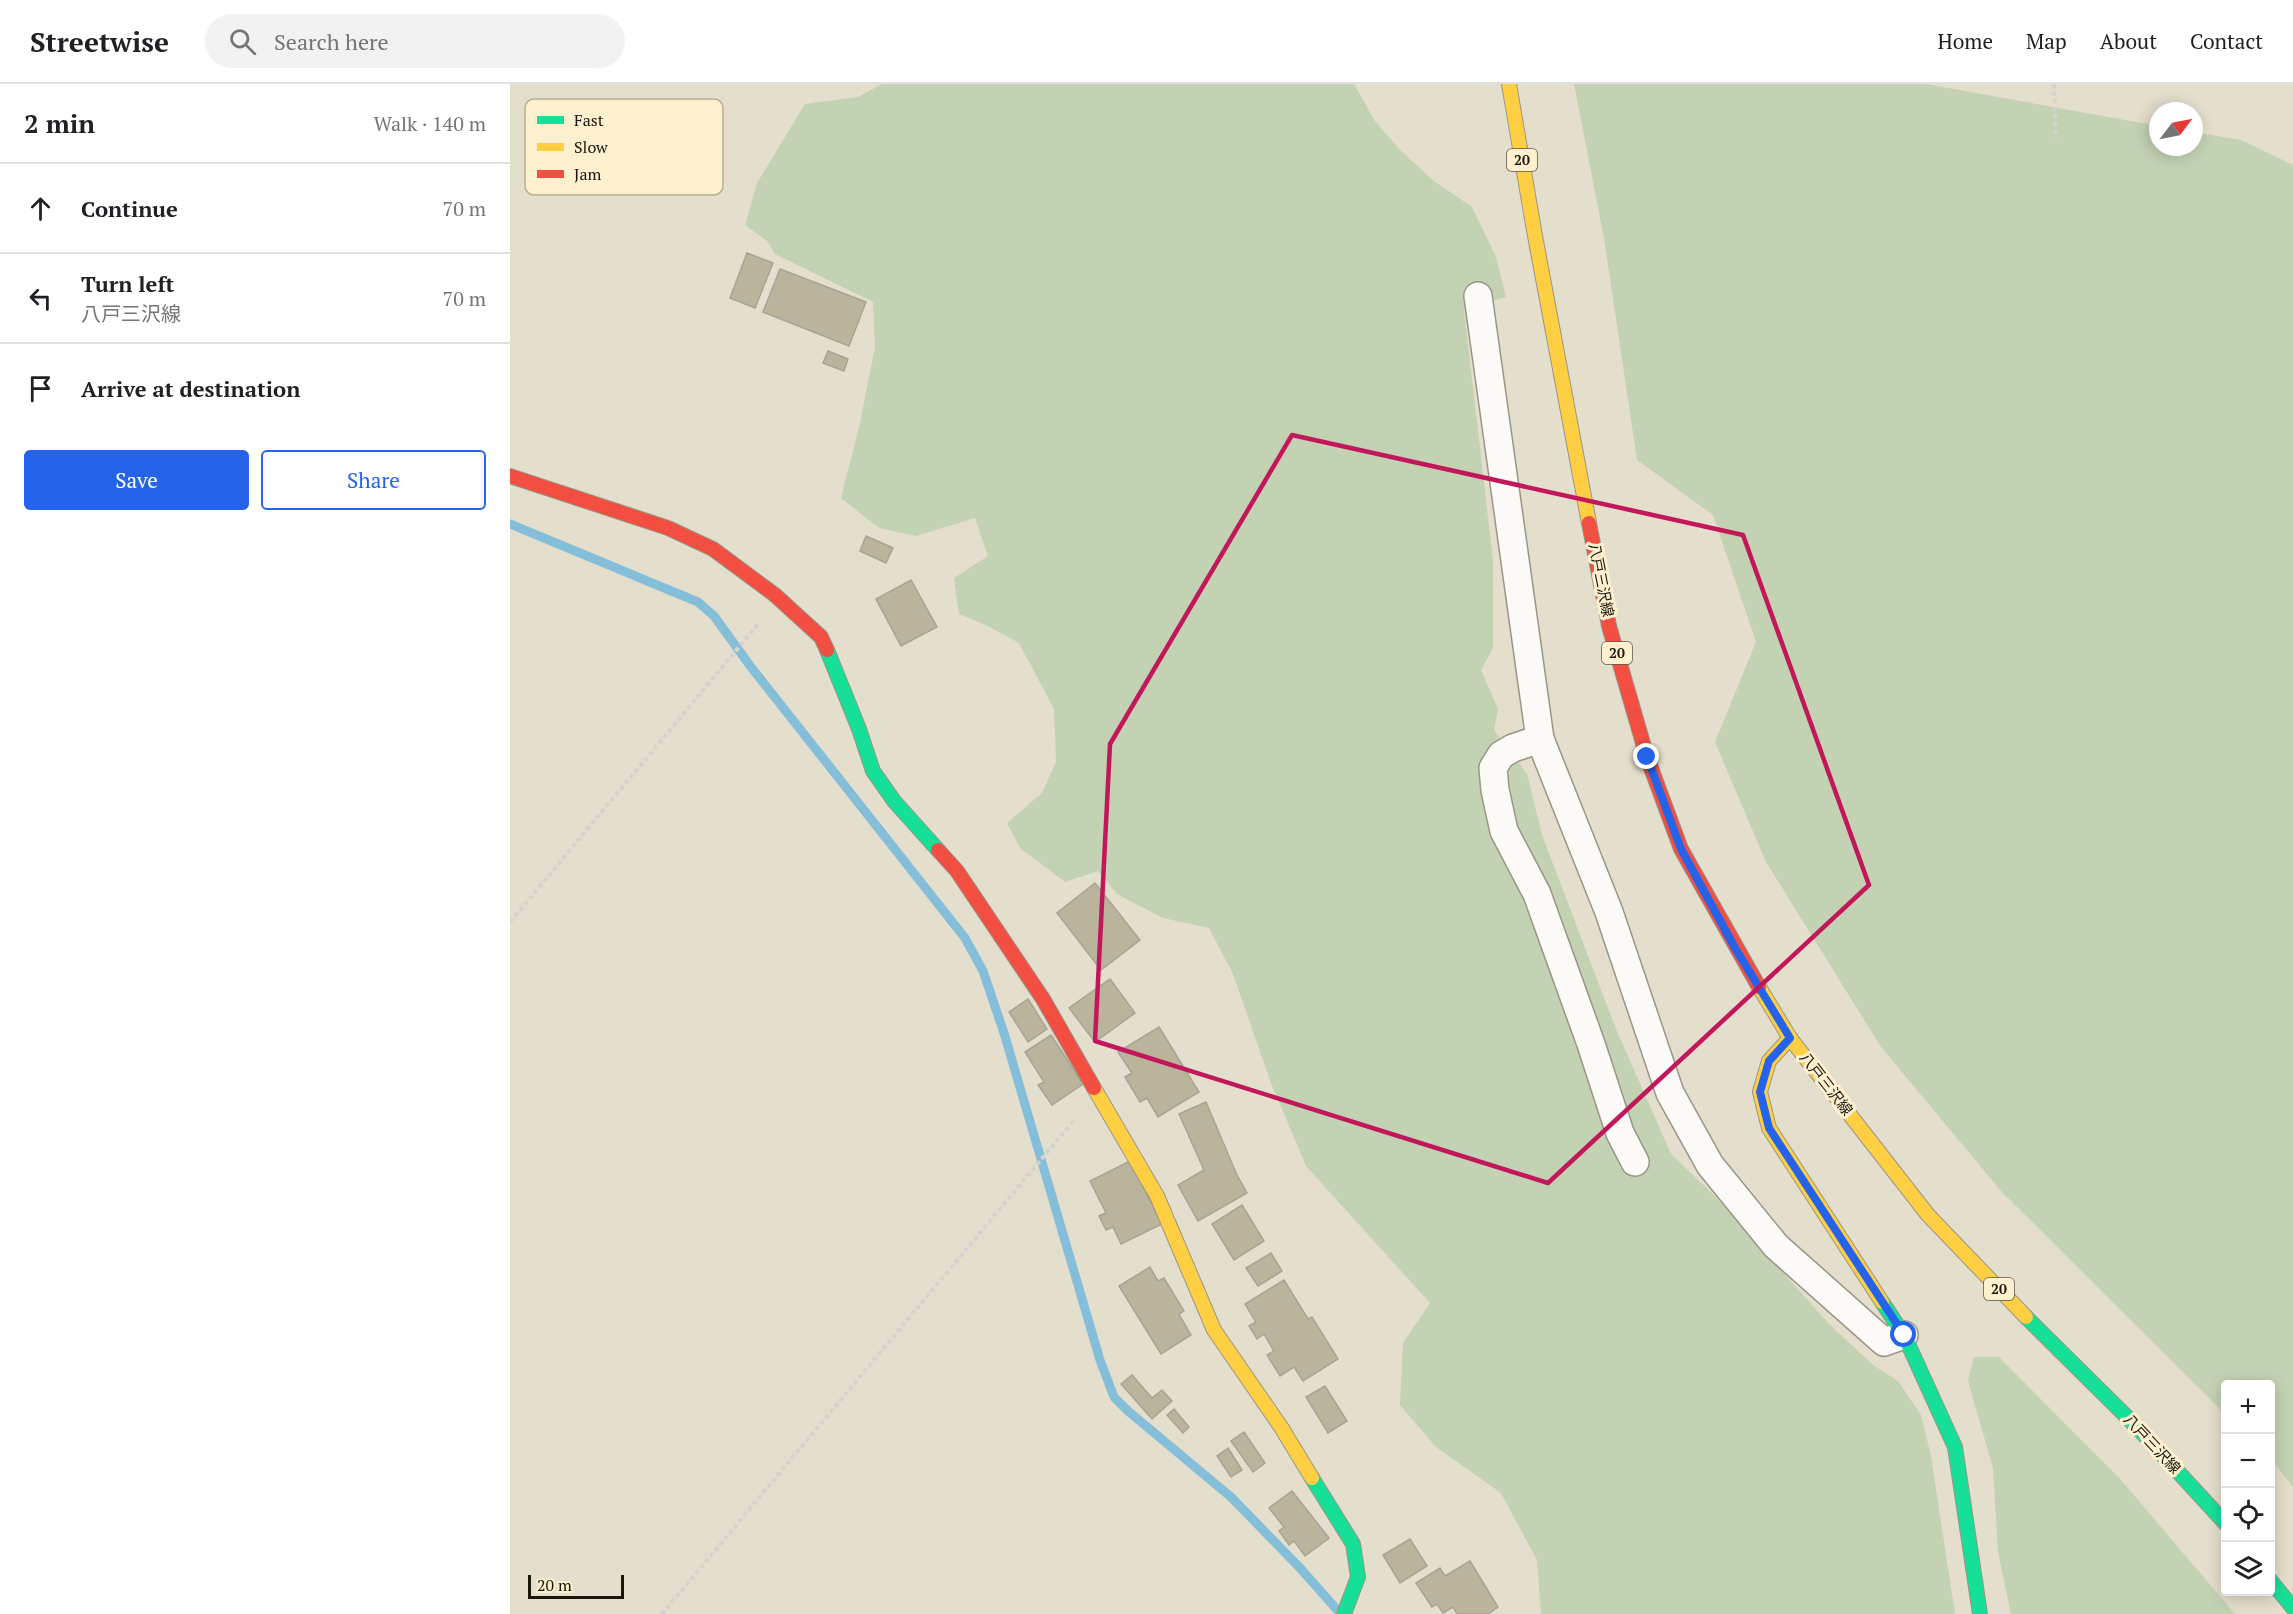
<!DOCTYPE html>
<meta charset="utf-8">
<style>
body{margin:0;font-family:"PT Serif","Noto Sans JP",serif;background:#f2f2f2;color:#202124}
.controls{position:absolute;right:18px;bottom:18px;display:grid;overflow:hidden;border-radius:6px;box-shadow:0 3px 15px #0003}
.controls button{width:54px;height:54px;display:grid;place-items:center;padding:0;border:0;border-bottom:2px solid #e0e0e0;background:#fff;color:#202124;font:30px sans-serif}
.compass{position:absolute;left:1639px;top:18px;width:54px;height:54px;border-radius:50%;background:#fff;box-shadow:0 3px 15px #0003;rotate:58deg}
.scale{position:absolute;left:18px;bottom:15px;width:96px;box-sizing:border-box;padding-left:6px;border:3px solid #1a160a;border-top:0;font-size:16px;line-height:21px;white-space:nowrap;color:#1a160a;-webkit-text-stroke:4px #fcf0cf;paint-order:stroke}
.stop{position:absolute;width:18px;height:18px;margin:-14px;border:4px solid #2563eb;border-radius:50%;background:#fff}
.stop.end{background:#2563eb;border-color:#fff;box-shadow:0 2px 6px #0008}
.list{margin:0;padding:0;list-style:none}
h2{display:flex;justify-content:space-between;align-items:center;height:78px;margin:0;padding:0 24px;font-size:26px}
h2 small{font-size:20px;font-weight:400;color:#757577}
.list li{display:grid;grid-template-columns:39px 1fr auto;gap:18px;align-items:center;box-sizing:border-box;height:90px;padding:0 24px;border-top:2px solid #e0e0e0}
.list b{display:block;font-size:22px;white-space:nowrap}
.list p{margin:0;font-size:20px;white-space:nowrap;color:#757577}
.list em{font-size:20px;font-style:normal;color:#757577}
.actions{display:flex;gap:12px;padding:18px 24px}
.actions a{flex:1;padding:14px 0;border:2px solid #2563eb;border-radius:6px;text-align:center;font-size:21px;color:#2563eb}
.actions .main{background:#2563eb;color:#fff}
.icon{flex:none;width:33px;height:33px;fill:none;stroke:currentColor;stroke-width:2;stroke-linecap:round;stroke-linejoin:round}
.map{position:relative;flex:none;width:1783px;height:1530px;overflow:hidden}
header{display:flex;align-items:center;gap:36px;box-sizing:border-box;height:84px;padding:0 30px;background:#fff;border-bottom:2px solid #e0e0e0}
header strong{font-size:28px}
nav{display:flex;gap:33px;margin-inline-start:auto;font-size:21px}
.search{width:420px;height:54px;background:#f2f2f2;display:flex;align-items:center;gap:15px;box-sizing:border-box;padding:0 21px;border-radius:33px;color:#757577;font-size:22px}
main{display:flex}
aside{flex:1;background:#fff}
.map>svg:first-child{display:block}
.green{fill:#c3d2b3}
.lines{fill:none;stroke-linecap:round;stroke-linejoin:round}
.stream{stroke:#85bed9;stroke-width:9}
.building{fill:#bbb49c;stroke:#a8a394;stroke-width:1.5}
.street-casing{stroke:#9a9588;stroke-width:30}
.fast-casing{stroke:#9a9588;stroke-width:16}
.slow-casing{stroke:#9a9588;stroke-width:16}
.jam-casing{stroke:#9a9588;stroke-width:16}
.path{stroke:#d5d3cd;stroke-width:4;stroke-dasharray:4.5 3;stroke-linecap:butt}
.street{stroke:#fbfaf7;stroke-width:27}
.fast{stroke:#16e098;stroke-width:14}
.slow{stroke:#ffcf43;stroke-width:14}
.jam{stroke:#f24e42;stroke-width:14}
.route{stroke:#2563eb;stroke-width:8}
.marked{fill:none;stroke:#c2185b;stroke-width:4.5;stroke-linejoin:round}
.labels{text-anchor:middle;stroke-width:6;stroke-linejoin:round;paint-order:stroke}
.shield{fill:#fcf0cf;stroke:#5e5745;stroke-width:1.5}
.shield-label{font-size:14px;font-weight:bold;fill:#1a160a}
.street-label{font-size:15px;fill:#1a160a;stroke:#fcf0cf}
.key{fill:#fcf0cf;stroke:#b8af94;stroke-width:1.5}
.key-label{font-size:16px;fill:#1a160a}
</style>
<header>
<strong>Streetwise</strong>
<div class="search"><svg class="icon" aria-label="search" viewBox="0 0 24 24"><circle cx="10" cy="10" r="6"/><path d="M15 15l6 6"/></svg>Search here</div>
<nav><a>Home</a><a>Map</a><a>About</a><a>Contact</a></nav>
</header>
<main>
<aside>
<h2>2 min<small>Walk · 140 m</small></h2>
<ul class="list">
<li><svg class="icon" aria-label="ahead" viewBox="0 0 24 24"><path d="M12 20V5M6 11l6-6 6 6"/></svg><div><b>Continue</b></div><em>70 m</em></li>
<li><svg class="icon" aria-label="left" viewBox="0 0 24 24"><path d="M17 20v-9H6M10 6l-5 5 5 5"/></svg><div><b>Turn left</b><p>八戸三沢線</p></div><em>70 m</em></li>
<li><svg class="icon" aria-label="arrive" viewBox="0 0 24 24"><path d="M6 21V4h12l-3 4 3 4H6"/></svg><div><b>Arrive at destination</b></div></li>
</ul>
<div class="actions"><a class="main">Save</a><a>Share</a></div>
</aside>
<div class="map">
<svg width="1783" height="1530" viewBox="0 0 1783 1530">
<rect width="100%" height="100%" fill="#e4decc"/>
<g class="green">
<path d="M372,0H844L865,37L890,66L924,97L962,123L986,173L996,213L954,225L983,477V564L971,586L988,625L984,646L1017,690L1032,751L1106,945L1161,1070L1209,1116L1319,1240L1363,1281L1388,1297L1411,1331L1421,1372L1445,1530H1031L1027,1476L991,1409L926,1363L890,1321L893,1259L920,1219L796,1082L761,999L723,890L699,844L653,834L607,810L588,787L555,798L510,764L497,739L532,709L546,678L544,625L509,559L476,541L449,530L444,494L478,472L465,434L406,452L369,444L331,414L350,339L365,263L363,218L265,170L257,157L235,141L247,99L295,20L348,13Z"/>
<path d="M1064,0H1416L1648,42V63H1684V48L1731,56L1783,81V1403L1761,1375L1760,1300H1716L1715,1330L1491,1107L1371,963L1256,778L1205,658L1246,558L1203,431L1127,376L1094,154Z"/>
<path d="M1464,1273H1489L1611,1396L1725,1530H1501L1488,1468L1483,1384L1458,1297Z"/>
</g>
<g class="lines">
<path class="stream" d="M0,440L188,518L204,532L241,583L455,854L473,887L494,949L590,1276L604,1313L618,1327L721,1413L790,1484L829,1528"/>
</g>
<g class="building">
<path d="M237,169L263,179L245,224L220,214Z"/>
<path d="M270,185L356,218L339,262L253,228Z"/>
<path d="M318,267L338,275L334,287L313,279Z"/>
<path d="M356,452L383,464L376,479L350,467Z"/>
<path d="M401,496L427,543L391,562L366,515Z"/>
<path d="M585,799L630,856L591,886L547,829Z"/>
<path d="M600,895L625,929L585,958L559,924Z"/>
<path d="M518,915L537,945L518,958L499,928Z"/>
<path d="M649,943L689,1008L648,1033L637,1014L630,1018L615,993L622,989L608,968Z"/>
<path d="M541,951L573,1000L542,1021L528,1001L534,998L515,968Z"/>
<path d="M696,1018L727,1091L737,1109L688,1137L668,1101L694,1086L669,1030Z"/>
<path d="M620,1077L652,1140L611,1160L603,1143L596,1146L589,1132L596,1129L580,1097Z"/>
<path d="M732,1121L754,1157L724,1176L702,1140Z"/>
<path d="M761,1169L772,1187L748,1202L736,1184Z"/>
<path d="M640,1183L648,1197L654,1194L674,1227L669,1230L681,1251L651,1270L609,1202Z"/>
<path d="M774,1196L798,1235L802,1233L828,1275L793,1297L784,1283L770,1292L757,1271L764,1267L754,1250L747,1255L739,1242L746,1238L735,1220Z"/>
<path d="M622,1291L642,1314L652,1306L662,1317L642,1335L611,1300Z"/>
<path d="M815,1302L837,1337L818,1349L796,1313Z"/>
<path d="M664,1325L679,1343L673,1349L657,1331Z"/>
<path d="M734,1348L755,1379L743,1388L721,1357Z"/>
<path d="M718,1364L732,1386L721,1393L707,1372Z"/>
<path d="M782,1407L819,1454L795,1472L784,1457L779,1461L769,1447L774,1443L759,1424Z"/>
<path d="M900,1455L917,1482L890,1499L873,1471Z"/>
<path d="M960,1477L988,1523L978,1530H947L943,1523L933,1529L927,1520L922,1523L906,1499L930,1484L935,1492Z"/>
</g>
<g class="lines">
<defs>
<g id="street">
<path d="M968,212L1030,655L1099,828L1160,1009L1200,1081L1266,1162L1374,1258L1394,1251"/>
<path d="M1030,655L1003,664L991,671L983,684L985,706L994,747L1027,810L1081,960L1110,1049L1125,1078"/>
</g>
<g id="fast">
<path d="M317,566L349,645L363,687L384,717L428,766"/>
<path d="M1372,1218L1394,1251L1445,1363L1470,1530"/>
<path d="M1516,1233L1625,1341L1716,1440"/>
<path d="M802,1394L843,1460L848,1493L834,1530"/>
<path d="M1760,1496L1783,1524"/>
</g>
<g id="slow">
<path d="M999,0L1025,152L1079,439"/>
<path d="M1249,903L1280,954L1418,1131L1516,1233"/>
<path d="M1280,954L1259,977L1250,1008L1259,1044L1372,1218"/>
<path d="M584,1004L647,1112L704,1246L771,1343L802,1394"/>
</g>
<g id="jam">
<path d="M0,392L158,444L203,465L265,511L311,553L317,566"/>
<path d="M1079,439L1099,542L1137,673L1171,765L1249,903"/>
<path d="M428,766L447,787L533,915L584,1004"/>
</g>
</defs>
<use href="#street" class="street-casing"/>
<use href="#fast" class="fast-casing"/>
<use href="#slow" class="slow-casing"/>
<use href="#jam" class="jam-casing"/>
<g class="path">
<path d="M1544,0L1546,53"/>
<path d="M0,838L249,539"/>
<path d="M152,1530L565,1035"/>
</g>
<use href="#street" class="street"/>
<use href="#fast" class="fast"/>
<use href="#slow" class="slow"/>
<use href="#jam" class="jam"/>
</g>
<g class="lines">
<path class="route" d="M1137,673L1171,765L1225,864L1280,954L1259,977L1250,1008L1259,1044L1394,1251"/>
</g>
<path class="marked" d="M782,351L1233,451L1359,801L1038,1099L585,957L600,660Z"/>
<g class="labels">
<g class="shield">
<rect x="997" y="65" width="30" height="22" rx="4.5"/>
<rect x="1092" y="558" width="30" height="22" rx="4.5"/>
<rect x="1474" y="1194" width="30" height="22" rx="4.5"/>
</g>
<g class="shield-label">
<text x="1012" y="81">20</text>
<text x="1107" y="574">20</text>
<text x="1489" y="1210">20</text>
</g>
<g class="street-label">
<text transform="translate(1091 496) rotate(79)" y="5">八戸三沢線</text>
<text transform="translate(1316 1000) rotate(52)" y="5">八戸三沢線</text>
<text transform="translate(1642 1360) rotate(47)" y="5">八戸三沢線</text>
</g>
</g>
<rect x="15" y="15" width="198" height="96" rx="9" class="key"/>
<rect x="27" y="32" width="27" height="8" fill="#16e098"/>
<rect x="27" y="59" width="27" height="8" fill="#ffcf43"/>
<rect x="27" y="86" width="27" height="8" fill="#f24e42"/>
<g class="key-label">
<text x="64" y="42">Fast</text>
<text x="64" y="69">Slow</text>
<text x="64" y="96">Jam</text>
</g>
</svg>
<div class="controls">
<button>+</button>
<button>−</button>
<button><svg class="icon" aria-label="locate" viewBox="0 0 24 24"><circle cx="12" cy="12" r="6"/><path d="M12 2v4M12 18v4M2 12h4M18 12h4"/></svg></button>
<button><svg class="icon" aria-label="layers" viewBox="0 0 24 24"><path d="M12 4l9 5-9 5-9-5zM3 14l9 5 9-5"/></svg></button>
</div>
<svg class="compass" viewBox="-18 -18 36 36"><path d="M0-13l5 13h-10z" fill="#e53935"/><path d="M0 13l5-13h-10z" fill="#757577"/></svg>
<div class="scale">20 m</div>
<div class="stop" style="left:1394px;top:1251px"></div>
<div class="stop end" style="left:1137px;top:673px"></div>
</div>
</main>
